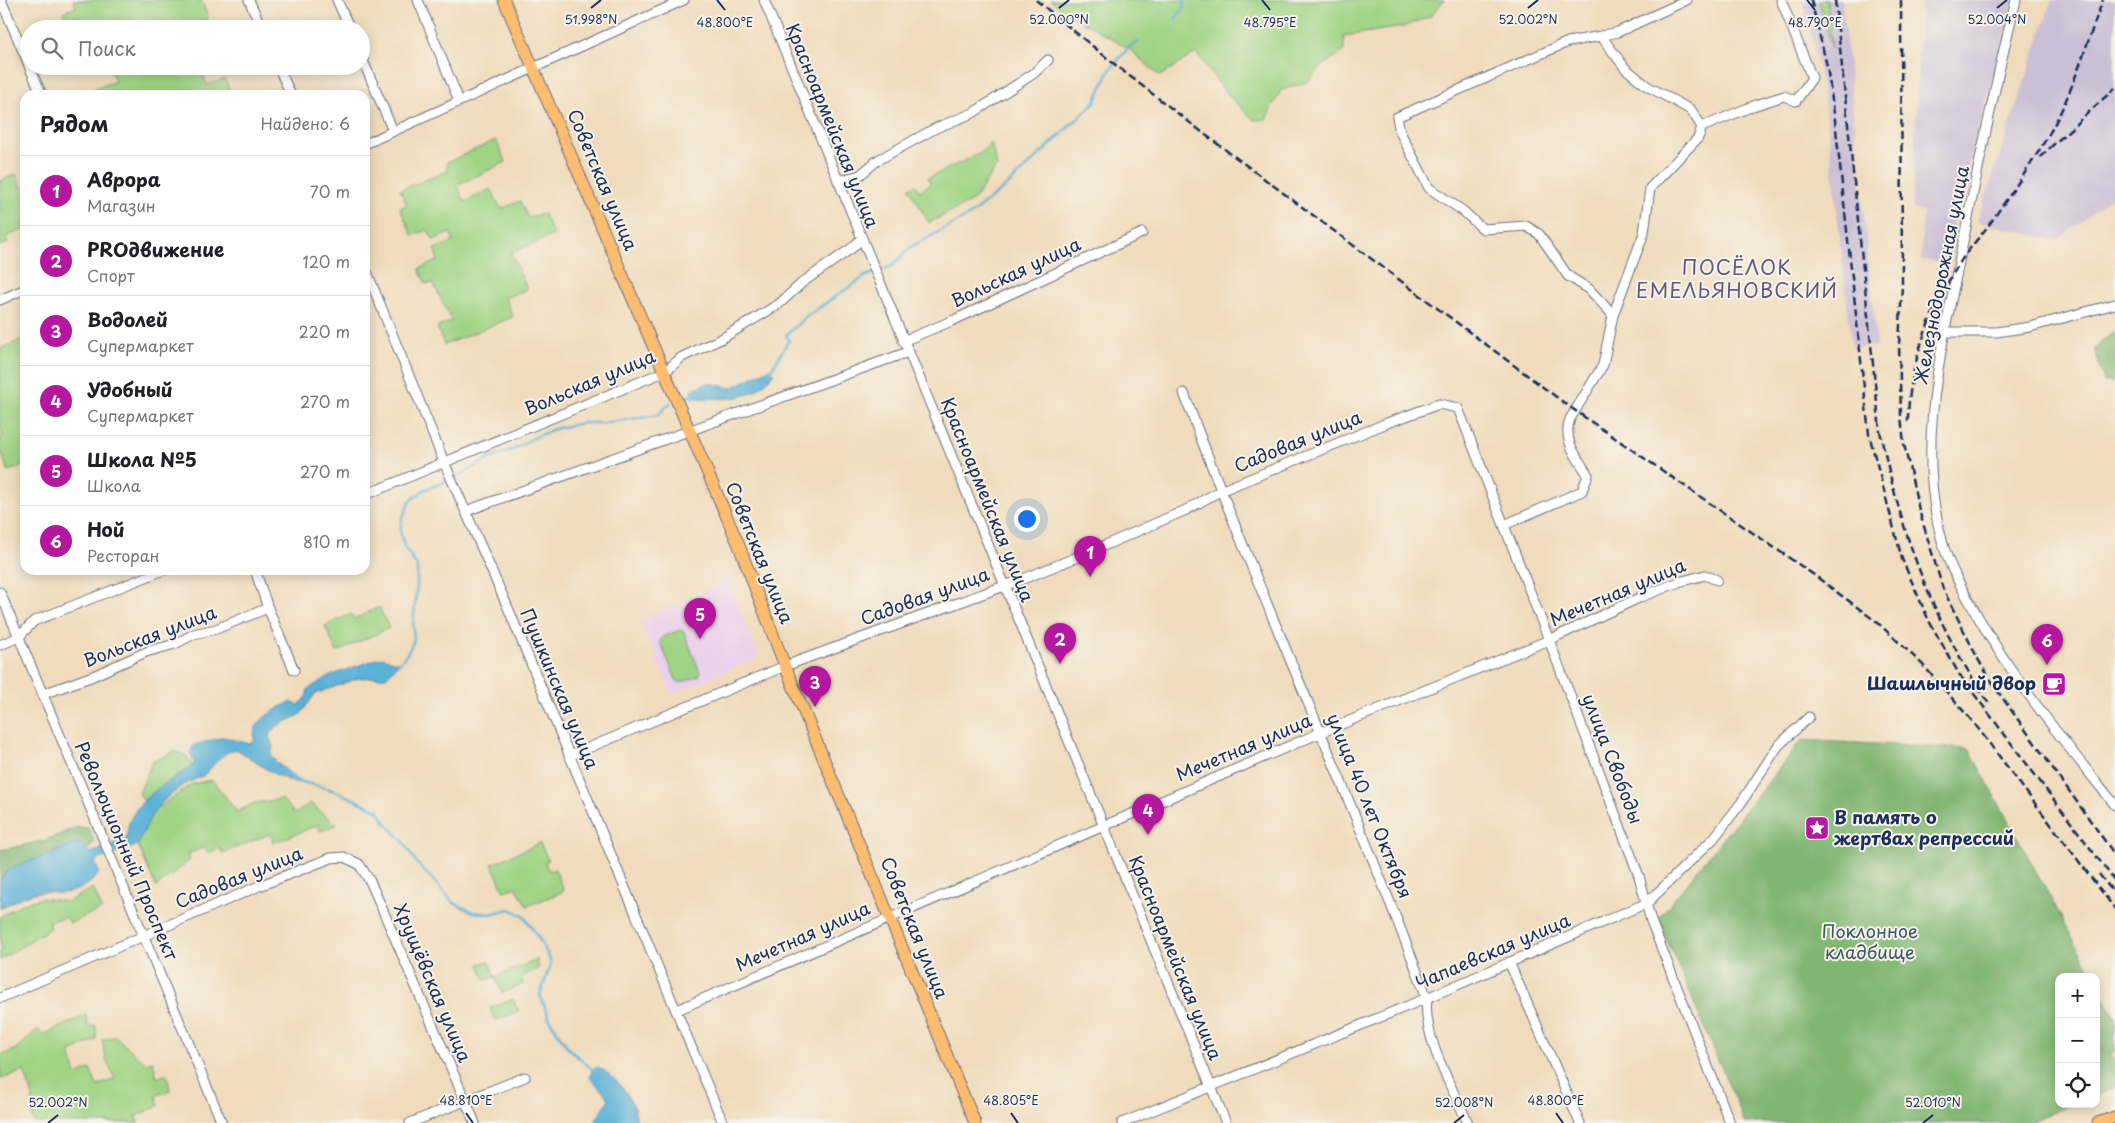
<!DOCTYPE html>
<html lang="ru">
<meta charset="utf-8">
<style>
body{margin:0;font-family:"Playpen Sans",sans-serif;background:#f2f2f2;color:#202124}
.controls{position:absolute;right:15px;bottom:15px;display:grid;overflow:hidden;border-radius:10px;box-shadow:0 2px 12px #0003}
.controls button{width:45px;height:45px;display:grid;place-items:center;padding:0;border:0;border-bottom:1px solid #e0e0e0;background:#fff;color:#202124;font:25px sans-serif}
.you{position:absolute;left:1026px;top:518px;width:18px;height:18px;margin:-12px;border:4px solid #fff;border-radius:50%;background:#1a73e8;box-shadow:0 0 0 8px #1a73e833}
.badge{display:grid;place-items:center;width:32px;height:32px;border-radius:50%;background:#b5179e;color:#fff;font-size:16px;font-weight:700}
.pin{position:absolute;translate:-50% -41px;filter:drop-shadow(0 1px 2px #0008)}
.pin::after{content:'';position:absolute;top:26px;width:18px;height:15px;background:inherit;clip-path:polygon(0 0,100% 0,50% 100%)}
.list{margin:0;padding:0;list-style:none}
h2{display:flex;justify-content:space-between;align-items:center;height:65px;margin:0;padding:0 20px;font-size:21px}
h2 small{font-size:16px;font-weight:400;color:#757577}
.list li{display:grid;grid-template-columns:32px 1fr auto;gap:15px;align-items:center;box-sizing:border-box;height:70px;padding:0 20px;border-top:1px solid #e0e0e0}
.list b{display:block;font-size:19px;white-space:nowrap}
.list p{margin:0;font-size:16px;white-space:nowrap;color:#757577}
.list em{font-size:16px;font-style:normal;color:#757577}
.icon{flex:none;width:28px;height:28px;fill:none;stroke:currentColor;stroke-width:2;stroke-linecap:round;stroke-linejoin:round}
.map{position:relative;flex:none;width:2115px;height:1123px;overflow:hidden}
.search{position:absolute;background:#fff;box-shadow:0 2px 12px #0003;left:20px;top:20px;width:350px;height:55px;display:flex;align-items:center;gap:12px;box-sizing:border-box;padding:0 18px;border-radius:28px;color:#757577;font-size:19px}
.panel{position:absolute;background:#fff;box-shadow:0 2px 12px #0003;left:20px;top:90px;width:350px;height:485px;border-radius:15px}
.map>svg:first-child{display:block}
.built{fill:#ecd1ea}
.industrial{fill:#cbbfd5}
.green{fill:#a0d485;stroke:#5e8272}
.forest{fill:#80b672;stroke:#4e7268}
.water{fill:#5ab1d7;stroke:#3a709a}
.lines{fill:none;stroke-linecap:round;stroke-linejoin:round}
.stream{stroke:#5ab1d7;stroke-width:2.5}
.minor-casing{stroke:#666c7f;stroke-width:11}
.major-casing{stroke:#666c7f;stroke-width:13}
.minor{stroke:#fff;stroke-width:9}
.major{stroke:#fdbc70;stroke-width:11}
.rail{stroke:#1b2f5e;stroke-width:2.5;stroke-dasharray:8 4;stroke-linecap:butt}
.ticks{fill:none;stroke:#1b2f5e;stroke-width:2}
.labels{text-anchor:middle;stroke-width:4;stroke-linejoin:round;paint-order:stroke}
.street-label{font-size:18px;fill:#1b2f5e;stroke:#f7f3e8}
.poi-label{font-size:18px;font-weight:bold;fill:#1b2f5e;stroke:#f7f3e8;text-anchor:end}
.park-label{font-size:18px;fill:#3c5868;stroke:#f7f3e8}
.quarter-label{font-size:20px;letter-spacing:1px;fill:#605981;stroke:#f7f3e8}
.ticks-label{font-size:12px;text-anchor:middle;fill:#1b2f5e;stroke:#f7f3e8;stroke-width:4;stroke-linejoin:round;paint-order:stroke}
</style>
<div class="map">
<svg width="2115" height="1123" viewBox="0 0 2115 1123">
<rect width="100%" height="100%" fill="#f7f3e8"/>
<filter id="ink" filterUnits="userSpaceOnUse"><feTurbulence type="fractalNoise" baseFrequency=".02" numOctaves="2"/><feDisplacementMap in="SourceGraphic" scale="10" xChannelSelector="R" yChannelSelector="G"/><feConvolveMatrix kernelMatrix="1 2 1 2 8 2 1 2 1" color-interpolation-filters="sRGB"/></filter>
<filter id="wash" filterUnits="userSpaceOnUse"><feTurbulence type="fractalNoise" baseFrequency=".0096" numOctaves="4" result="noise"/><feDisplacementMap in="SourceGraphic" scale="20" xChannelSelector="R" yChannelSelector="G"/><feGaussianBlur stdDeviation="1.12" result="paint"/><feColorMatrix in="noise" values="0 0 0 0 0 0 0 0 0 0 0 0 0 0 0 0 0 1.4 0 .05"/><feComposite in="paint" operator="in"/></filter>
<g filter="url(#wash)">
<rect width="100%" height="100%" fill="#f0dcbc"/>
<path class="built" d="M728,580L759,657L672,694L640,621Z"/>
<g class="industrial">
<path d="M1802,0H1819L1831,45L1827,0H1842L1877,346L1852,348L1827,120L1816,53Z"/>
<path d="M1921,0H2014L1955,214L1950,262L1921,260L1923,212L1912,208Z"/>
<path d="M2052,0H2115V194L2057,241L1977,222Z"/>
</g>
<g class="green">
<path d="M73,0H201L209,18L191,26L192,29H71L63,12L76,7Z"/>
<path d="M1050,0H1444L1431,16L1403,27L1344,36V51L1326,63L1307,82L1281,90L1266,119L1254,120L1227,94L1196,53L1160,76L1128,48L1067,13Z"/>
<path d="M1819,0H1827L1832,49Z"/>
<path d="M119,66H212L204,77L207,85L225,79L232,95H91L89,91L115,81L110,70Z"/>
<path d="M496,140L506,162L457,185L465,202L491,189L501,209L520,201L528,218L543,213L554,235L511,253L527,289L505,298L513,317L444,345L437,327L452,321L433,283L426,284L419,269L438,260L434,249L454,241L450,233L433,240L428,230L412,235L400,208L407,205L400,190L448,171L446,163Z"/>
<path d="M991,142L997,166L974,200L929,223L909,188L916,185L919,191L931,184L928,178L981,153Z"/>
<path d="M16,174L25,194V229L6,237L8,243L0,246V181Z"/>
<path d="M25,338V465L8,471L0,448V437L3,436L0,427V349Z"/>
<path d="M379,607L389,628L337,652L325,626L351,614L354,619Z"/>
<path d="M680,630L684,632L700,672L699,676L680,683L676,680L660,642L662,637Z"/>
<path d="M175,751L187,756L192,766L144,801L139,793L152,762Z"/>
<path d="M212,780L237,812L254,803L282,799L295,814L310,803L337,825L320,831L318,825L273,843L270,834L222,853L220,848L208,853L205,847L188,854L190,860L156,887L138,845L151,813L192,784Z"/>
<path d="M540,843L548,860L545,863L549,871L555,869L564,891L527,906L516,887L504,891L492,864Z"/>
<path d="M93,888L102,909L70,923L66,917L48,922L50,928L0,960V917L23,903L42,898L67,902Z"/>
<path d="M537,960L539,968L521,977L523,984L502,993L495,977L485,980L479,964L489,961L495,977Z"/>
<path d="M513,999L519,1012L495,1020L490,1008Z"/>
<path d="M86,1015L88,1026H96V1040L70,1052L76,1075L90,1069L97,1086L115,1079L106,1060L102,1040L115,1036L145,1063L153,1061L157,1078L167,1074L170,1090L156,1096L159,1106L136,1116L138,1123H35L32,1116L33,1096L24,1071L1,1079L0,1056L18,1048L38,1029L43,1035Z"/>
</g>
<g class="forest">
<path d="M2115,331V383L2104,382L2094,348Z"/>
<path d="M1802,740L1969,749L2094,977H2059V1104H2073L2027,1123H1745L1658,919Z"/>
<path d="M77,827L89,828L94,842L90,848L85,849L79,843L9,869L0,880V850L43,841Z"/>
<path d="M2096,981L2115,1018V1051L2111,1053L2115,1063V1087L2096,1095Z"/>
</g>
<g class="water">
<path d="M769,369L774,373C752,403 726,399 693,398L691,396V390L708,383L731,388Z"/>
<path d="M382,657L399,663L386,677L359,678L315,694L300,715L277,726L269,736L273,747L271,755L276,762L302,783C278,781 256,761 236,749C218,755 217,763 204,775C198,779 190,781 184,785C155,805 151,814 138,845L95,861L99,873C91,885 77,892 63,893C55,894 47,891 39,892C24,895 13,901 0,909V880L9,869L79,843L91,853L127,838C126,802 167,784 192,766L194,763L190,752L194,745L224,737L250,744L254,740C252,720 275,710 290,702L299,705L306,698L308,689L330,676Z"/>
<path d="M597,1067C615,1074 639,1104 636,1123H594L609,1099L590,1077L592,1070Z"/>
</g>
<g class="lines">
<g class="stream">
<path d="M1175,19L1183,9L1184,0"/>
<path d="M770,372L789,340L786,335L807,316L864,277L892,266L911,247L970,215L1010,183L1095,102L1109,71L1128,48L1138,42"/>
<path d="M685,397L694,395"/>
<path d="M454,478L485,461L514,449L533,438L554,429L582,423H604L658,415L670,403"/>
<path d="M398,664L407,654L414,640L413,627L417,584V566L405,548L400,533L402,519L410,501L424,490L449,480"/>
<path d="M299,781L333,790L378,810L385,822L403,841L416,862L454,903L473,912L490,914L509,909C513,911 520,913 524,917C531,924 548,953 551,963L540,995L550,1020L568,1048L594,1071"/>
</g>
</g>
</g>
<g filter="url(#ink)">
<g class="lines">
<defs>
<g id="minor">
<path d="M1,0L29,65"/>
<path d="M249,0L262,29"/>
<path d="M337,0L350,29"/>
<path d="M418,0L459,101"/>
<path d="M764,0L1226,1123"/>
<path d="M2016,0C1995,82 1979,164 1962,247C1943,344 1914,446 1943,544C1950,569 1964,592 1977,615C2016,684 2066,744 2115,805"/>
<path d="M1601,36L1618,32L1687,0"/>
<path d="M361,56L393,131"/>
<path d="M29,66L42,95"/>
<path d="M278,66L291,95"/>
<path d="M365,144L684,0"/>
<path d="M838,181L860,175L878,160L936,128L973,113L1033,74L1048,60"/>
<path d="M365,267L444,462L508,608L723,1123"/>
<path d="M0,300L25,289"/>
<path d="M1613,315L1589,289L1568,276L1539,234L1526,226L1483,229L1463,211L1429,188L1400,132L1397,117L1568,42L1601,36L1625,68L1647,86L1691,110L1702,127"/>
<path d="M1943,332H1996L2030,327L2115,304"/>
<path d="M903,341L954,320L1142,233"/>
<path d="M1184,393C1259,597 1351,794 1427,998C1422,1037 1452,1087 1468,1123"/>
<path d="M365,495L666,371L682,357L721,339L779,304L803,282L852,248L861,239"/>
<path d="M466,511L908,352"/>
<path d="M1504,525L1582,491L1588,475C1577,457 1562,440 1570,419L1603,365L1613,315L1644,233L1650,188L1698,138L1702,127L1753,106L1784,96L1796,101L1812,78L1781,0"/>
<path d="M255,570L268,608L294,670"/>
<path d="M0,592L222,1123"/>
<path d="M0,645L19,637L34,621L164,570"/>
<path d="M43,694L93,676L146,652L175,644L194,634L216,629L268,608"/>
<path d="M569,756L785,666L1018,581L1085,554L1186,510L1220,491L1387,423L1439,404L1458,408L1549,640L1639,876L1651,921L1730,1123"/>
<path d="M1509,962L1580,1123"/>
<path d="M0,998L259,886L331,858L344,857L359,864L371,883L475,1123"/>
<path d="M677,1010L1322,732L1549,640L1641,597L1679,582L1705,575L1717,580"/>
<path d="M410,1123L525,1077"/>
<path d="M1122,1123L1427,998L1647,903L1714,838L1741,803L1778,746L1809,717"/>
</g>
<g id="major">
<path d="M504,0L738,543L785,666L975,1123"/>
<path d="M2098,1123L2115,1117"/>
</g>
</defs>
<use href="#minor" class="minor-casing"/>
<use href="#major" class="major-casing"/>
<use href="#minor" class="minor"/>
<use href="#major" class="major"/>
<g class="rail">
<path d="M1036,0L1123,71L1211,139L1567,405L1814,575L1877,622L1922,664L1974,723L2115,909"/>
<path d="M1811,0L1827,66L1835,120L1869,434L1902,559L1929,621L1959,674L2115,881"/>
<path d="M1835,0L1880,431C1902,535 1930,616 1989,704"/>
<path d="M1901,0L1902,285L1899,345L1901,416L1904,444L1919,510L1943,589L1979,661L1999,693L2115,855"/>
<path d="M2040,157L2115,88"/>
<path d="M1908,421C1908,368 1930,309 1959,264C1968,249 1981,236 1991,222C2011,193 2032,164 2049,134C2073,93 2086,44 2103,0"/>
<path d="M2099,874L2115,894"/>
</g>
</g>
</g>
<path class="ticks" d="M717,0L725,10M1262,0L1270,10M1807,0L1815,10M591,8L601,0M1059,8L1069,0M1528,8L1538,0M1997,8L2007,0M466,1113L473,1123M1011,1113L1018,1123M1556,1113L1563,1123M48,1123L58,1115M1454,1123L1464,1115M1923,1123L1933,1115"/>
<defs>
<symbol id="cafe-square" viewBox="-11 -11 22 22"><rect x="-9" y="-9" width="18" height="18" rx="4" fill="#b5179e" stroke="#f7f3e8"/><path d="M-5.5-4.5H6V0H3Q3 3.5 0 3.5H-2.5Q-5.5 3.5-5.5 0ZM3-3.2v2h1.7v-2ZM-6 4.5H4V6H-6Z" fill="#fff"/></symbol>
<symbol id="sight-square" viewBox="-11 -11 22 22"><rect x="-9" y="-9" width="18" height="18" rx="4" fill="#b5179e" stroke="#f7f3e8"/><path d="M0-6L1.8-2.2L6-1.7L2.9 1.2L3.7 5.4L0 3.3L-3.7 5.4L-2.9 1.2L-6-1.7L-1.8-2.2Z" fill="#fff"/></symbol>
</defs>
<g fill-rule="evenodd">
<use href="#cafe-square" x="2040" y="670" width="28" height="28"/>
<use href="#sight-square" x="1803" y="814" width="28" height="28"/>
</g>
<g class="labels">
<g class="street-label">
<text transform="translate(832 126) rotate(68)" y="6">Красноармейская улица</text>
<text transform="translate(602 180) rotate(67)" y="6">Советская улица</text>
<text transform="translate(1016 273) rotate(-25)" y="6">Вольская улица</text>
<text transform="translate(1942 275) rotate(-79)" y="6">Железнодорожная улица</text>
<text transform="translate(590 383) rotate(-23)" y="6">Вольская улица</text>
<text transform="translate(1298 442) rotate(-22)" y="6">Садовая улица</text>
<text transform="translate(987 500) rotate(68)" y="6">Красноармейская улица</text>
<text transform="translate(759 553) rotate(68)" y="6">Советская улица</text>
<text transform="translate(1618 593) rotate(-23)" y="6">Мечетная улица</text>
<text transform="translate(925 597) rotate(-20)" y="6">Садовая улица</text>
<text transform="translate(150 637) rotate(-21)" y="6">Вольская улица</text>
<text transform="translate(559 689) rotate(67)" y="6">Пушкинская улица</text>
<text transform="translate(1244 748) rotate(-23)" y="6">Мечетная улица</text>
<text transform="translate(1612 759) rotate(69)" y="6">улица Свободы</text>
<text transform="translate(1369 806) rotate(68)" y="6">улица 40 лет Октября</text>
<text transform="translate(126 851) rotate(67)" y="6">Революционный Проспект</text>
<text transform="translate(239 878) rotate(-22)" y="6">Садовая улица</text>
<text transform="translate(914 928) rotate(68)" y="6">Советская улица</text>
<text transform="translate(803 937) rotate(-24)" y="6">Мечетная улица</text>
<text transform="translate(1493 952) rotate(-23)" y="6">Чапаевская улица</text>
<text transform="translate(1175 958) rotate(68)" y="6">Красноармейская улица</text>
<text transform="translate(432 983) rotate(67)" y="6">Хрущёвская улица</text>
</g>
<g class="poi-label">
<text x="2036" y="690">Шашлычный двор</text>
<text x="1834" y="824" text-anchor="start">В память о<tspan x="1834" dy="21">жертвах репрессий</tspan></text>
</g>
<g class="park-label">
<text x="1870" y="938">Поклонное<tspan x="1870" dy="21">кладбище</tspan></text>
</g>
<g class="quarter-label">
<text x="1737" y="275">ПОСЁЛОК<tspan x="1737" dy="23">ЕМЕЛЬЯНОВСКИЙ</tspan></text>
</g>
</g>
<g class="ticks-label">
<text x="591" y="24">51.998°N</text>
<text x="1059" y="24">52.000°N</text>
<text x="1528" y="24">52.002°N</text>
<text x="1997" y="24">52.004°N</text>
<text x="725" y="27">48.800°E</text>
<text x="1270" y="27">48.795°E</text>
<text x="1815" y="27">48.790°E</text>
<text x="466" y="1105">48.810°E</text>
<text x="1011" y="1105">48.805°E</text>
<text x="1556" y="1105">48.800°E</text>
<text x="58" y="1107">52.002°N</text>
<text x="1464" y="1107">52.008°N</text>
<text x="1933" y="1107">52.010°N</text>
</g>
</svg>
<div class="controls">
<button>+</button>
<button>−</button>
<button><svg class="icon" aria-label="locate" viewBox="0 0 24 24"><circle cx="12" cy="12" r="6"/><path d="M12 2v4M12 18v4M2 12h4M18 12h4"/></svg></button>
</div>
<div class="you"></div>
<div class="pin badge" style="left:1090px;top:577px">1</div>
<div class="pin badge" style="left:1060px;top:664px">2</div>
<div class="pin badge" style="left:815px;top:707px">3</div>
<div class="pin badge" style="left:1148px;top:835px">4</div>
<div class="pin badge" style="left:700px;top:639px">5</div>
<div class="pin badge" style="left:2047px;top:665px">6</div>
<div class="search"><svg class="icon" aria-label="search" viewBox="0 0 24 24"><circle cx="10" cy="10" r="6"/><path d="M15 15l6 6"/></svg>Поиск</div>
<section class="panel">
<h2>Рядом<small>Найдено: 6</small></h2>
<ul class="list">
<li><span class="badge">1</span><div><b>Аврора</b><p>Магазин</p></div><em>70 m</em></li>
<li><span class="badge">2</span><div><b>PROдвижение</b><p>Спорт</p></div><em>120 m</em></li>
<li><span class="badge">3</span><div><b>Водолей</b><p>Супермаркет</p></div><em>220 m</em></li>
<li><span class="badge">4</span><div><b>Удобный</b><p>Супермаркет</p></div><em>270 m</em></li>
<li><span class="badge">5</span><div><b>Школа №5</b><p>Школа</p></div><em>270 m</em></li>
<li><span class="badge">6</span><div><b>Ной</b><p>Ресторан</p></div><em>810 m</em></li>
</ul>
</section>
</div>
